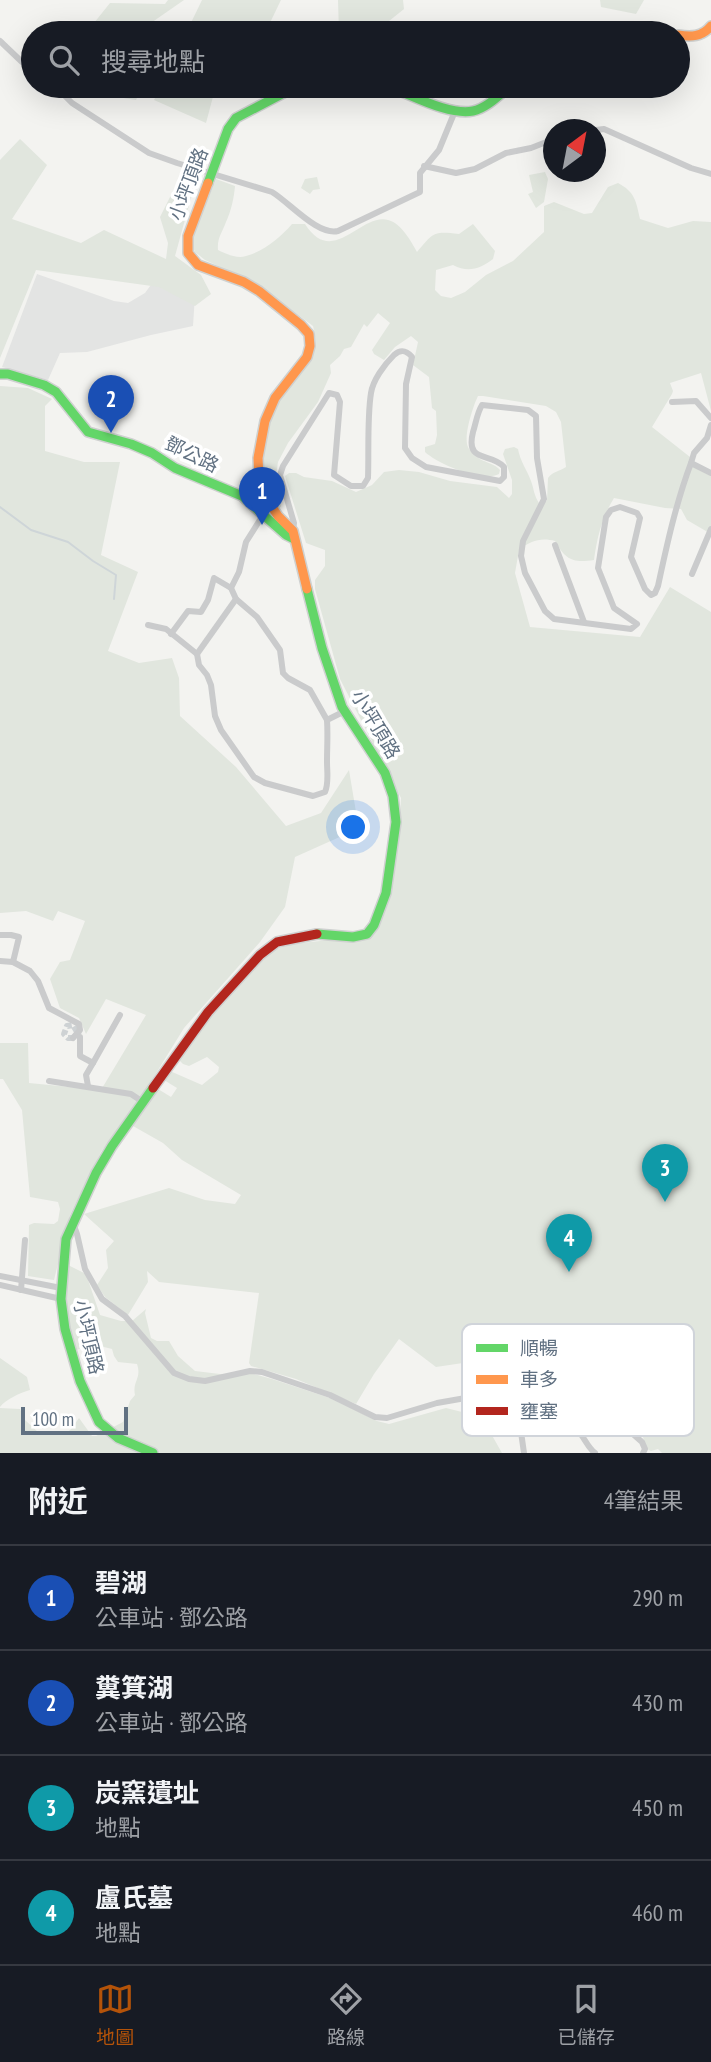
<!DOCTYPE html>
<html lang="zh-TW">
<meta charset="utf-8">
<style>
body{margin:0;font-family:"PT Sans Narrow","Noto Sans TC",sans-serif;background:#242831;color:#f1f3f6}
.compass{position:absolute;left:543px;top:119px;width:63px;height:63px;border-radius:50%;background:#171b24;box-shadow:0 7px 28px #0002;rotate:32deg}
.scale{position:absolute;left:21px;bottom:18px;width:107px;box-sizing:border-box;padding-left:7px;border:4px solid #617182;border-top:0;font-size:19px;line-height:24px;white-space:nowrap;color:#617182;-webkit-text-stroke:5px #fff;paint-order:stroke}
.you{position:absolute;left:354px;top:828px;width:24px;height:24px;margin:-18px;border:5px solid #fff;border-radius:50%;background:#1a73e8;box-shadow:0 0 0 10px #1a73e833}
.badge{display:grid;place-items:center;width:46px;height:46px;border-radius:50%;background:#b45309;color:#fff;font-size:23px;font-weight:700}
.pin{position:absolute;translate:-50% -58px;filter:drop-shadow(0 2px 4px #0008)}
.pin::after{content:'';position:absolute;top:37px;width:24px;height:21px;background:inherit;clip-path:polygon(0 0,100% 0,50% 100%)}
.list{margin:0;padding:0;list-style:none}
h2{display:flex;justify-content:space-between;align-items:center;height:91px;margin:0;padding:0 28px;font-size:30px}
h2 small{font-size:23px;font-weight:400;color:#9ea1a6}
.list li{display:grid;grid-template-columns:46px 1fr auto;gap:21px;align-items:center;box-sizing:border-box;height:105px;padding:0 28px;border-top:2px solid #363941}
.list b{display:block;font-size:26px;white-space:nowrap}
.list p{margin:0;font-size:23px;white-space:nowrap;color:#9ea1a6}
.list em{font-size:23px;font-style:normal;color:#9ea1a6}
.icon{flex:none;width:38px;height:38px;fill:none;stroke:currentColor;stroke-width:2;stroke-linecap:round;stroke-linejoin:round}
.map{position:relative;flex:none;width:711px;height:1453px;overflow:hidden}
.search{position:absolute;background:#171b24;box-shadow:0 7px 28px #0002;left:21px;right:21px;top:21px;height:77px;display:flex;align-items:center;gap:18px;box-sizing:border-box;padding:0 24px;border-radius:38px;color:#9ea1a6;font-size:26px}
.sheet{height:511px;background:#171b24}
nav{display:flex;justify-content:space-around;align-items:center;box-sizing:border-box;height:98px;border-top:2px solid #363941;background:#171b24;font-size:19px;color:#9ea1a6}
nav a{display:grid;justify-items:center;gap:4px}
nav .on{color:#b45309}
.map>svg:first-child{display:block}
.built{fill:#e3e4e3}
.green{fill:#e1e6de}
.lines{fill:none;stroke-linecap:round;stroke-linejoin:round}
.stream{stroke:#ced5d8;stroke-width:2}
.street-tunnel{stroke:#ced2d4;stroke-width:6;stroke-dasharray:6 3;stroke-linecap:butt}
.fast-casing{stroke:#cfd1d0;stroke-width:12}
.slow-casing{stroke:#cfd1d0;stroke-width:12}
.jam-casing{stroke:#cfd1d0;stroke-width:12}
.street{stroke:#cacbcc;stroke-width:6}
.fast{stroke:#63d668;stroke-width:9}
.slow{stroke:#ff974d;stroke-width:9}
.jam{stroke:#b3261e;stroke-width:9}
.labels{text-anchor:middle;stroke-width:7;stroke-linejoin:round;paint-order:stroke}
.street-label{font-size:19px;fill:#617182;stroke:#fff}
.key{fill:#fff;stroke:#d0d4da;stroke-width:2}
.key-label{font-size:19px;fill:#617182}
</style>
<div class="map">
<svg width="711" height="1453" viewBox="0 0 711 1453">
<rect width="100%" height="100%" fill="#f3f3f0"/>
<path class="built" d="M37,274L114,301L128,303L145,293L156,278L195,295L193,326L151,335L87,352L60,353L48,380L2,367Z"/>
<g class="green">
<path d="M168,0H184L148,25L136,23L135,33H86L110,3L165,4Z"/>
<path d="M202,0H281L265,33H186Z"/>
<path d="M338,0H403L404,9L374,33H339Z"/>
<path d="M600,0H644L636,14L601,7Z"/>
<path d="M70,86H143L136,100L68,89Z"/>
<path d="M161,86H212L214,93L206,123L154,100Z"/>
<path d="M20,139L47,165L12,219L81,243L104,230L166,259L168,243L160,217L181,175L194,187L175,256L201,275L211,294L195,306L159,287L36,270L0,358V160Z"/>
<path d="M545,172L548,179L544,202L536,208L528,194L533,192L529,175Z"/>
<path d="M317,177L320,189L313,190L310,194L301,188L305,179Z"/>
<path d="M216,179L235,186C234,198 231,211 226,222C222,233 217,238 218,250C226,254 237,259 246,256C263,252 281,237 292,224H305C333,268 360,213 388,220C401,223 411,241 417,252C434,232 433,231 459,234L473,224L495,251L493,259C480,269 468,273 453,265L436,270L435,290L441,296L451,298L465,292L486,275L513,261L544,232V206L554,202L584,214L592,213L608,187L618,183C635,192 636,201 640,219L668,228L693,221L711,222V411L701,373L670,383L673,391L672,394L652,427L690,457L688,464L711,476V534L687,520L681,509L665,508L614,498C602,517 597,538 594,560C572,563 566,560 555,541C541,537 530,541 519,550L515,573L530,627L640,637L670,587L711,612V1453H662L658,1449L651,1451L647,1449L643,1437L650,1431V1428L642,1420L638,1421L632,1426L624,1417L632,1407L622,1397L623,1393L633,1382L622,1366L606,1357L578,1347L572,1354L588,1382L572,1396L559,1402L538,1395L535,1397L483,1360L436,1367L399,1339L374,1374L356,1404L296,1379L251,1366L249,1363L259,1293L159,1282L147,1271L148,1282L128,1315L105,1297L97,1285L108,1268L106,1250L114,1241L84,1214L169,1188L205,1200L235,1204L241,1195L182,1160L163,1143L133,1126L158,1089L171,1097L177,1088L164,1080L170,1071L202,1085L218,1072L219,1067L207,1057L189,1066L183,1064L179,1060L180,1055L206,1020L240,981L271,951L292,944L367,936L389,895L393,879L399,837L401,798L340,679L315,589V580L325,566V550L306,543L285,476L289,473H296L304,477L332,481L356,492L372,485L384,472L399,470L419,472L450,481L497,487L509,498L512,494V480L503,454L505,449L514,447L518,449C520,461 527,470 531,481C534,489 534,496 539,503L547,501L548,478C553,471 559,472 566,467L561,422L556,412L546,406L483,396H478C473,406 463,437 468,447C470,452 476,456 480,459C487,463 495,464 500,470L499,474C482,483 438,464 425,452V447L435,444L437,435L436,411L432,408L429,377L413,365L418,342L411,336L395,347L384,360L374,354L372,350L390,323L378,313L367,327L364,324L351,347L344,349L340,356L330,365L331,373L318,402L288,443L278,462L276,476L280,488L281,507L278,508C273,501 267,495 265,485C258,463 267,421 278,401C294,372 324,365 313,326L257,284L205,260L195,252L192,245L195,231Z"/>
<path d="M0,386L28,388L52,399L45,406V451L84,462H120L101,555L138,572L108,651L139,663L172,658L179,678L180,716L236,767L286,826L321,813L349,770L357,818L353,831L295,857L285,907L260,942L184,1028L155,1075L101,1152L70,1215L54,1280L28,1276L29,1225L34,1223L54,1224L58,1221L60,1209L58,1202L30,1197L22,1110L3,1079H0V1043H28L29,1083L101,1090L146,1015L106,999L86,1034L79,1018L60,1008L50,979L60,962L70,960L85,921L58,911L53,921L26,911L0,913Z"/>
<path d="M68,1265L86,1274L100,1315L121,1321H132L146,1309L145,1313L151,1338L157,1341H169L178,1356L195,1371L220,1374L250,1373L272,1379L330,1398L377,1421L389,1424L446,1408L462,1412L485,1423L502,1453H0V1408L20,1409L25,1420L39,1433L42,1434L59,1435L67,1433L72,1428L79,1418L92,1436H96L123,1422L130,1401L135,1395C132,1381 142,1379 137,1364L118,1362L114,1356L112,1349L100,1346L93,1342L69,1354C56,1336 64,1291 65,1268Z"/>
<path d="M0,1358L27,1377L30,1390C20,1393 6,1399 0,1407Z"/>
</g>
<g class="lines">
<path class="stream" d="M0,507L31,530L68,542L93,561L116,575L114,599"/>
<path class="street-tunnel" d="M73,1038H68L64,1034L67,1026L73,1025L79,1035"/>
<defs>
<g id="fast">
<path d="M387,86C410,94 449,116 473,111C487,108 499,95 510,86"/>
<path d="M208,183L228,129L236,118L297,86"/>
<path d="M0,374H8L44,385L56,392L88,432L131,444L152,453L175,468L242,496L286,535L294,539"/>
<path d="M307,589L322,648L342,707L385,773L393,796L396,822L386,893L374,925L367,934L353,937L317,934"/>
<path d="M153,1453L118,1438L99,1422L80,1381L65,1329L61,1299L66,1239L96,1173L112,1146L153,1088"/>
</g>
<g id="slow">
<path d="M678,35C691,37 702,37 711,26"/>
<path d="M208,183L188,236V253L198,265L244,282L259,291L301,325L309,334L310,346L307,357L275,398L265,421L258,458L259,477L263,493L278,516L293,531L307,589"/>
</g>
<g id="jam">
<path d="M582,33L602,28L662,33"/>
<path d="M153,1088L208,1012L260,955L277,942L317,934"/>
</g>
</defs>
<use href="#fast" class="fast-casing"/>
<use href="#slow" class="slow-casing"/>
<use href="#jam" class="jam-casing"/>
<g class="street">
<path d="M0,41L22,62L33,69"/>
<path d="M55,86L72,103L149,153L177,163L272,192C290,203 318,236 338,231L420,192V173L439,150L455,111"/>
<path d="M596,130L604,129L691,168L711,174"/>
<path d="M424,166L456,173L475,169L506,153L531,148L554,139"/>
<path d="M672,402L696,401L711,418"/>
<path d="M691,463L694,453L707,438L711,425"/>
<path d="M293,531L294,523L280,475L283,466L329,393L337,395L340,402L334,475L351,486H363L368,478C369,452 367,418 371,393C373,380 384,365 394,355C401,349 406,350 412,357L406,384L405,448L412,458L426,467L500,481L504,477V467C491,452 465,464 473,432C476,423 477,413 482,405L528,410L536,416L537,458L544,499L523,541L521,556L525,573L545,611L554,619L631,629L637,624L614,608L598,568L606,517L611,510L620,507L637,513L640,518L631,557L645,589L651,595L655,593L658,586C667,544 676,503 691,463L711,473"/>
<path d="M555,545L584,622"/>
<path d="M692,574L711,529"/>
<path d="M231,588L239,572L246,542L263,515"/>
<path d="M148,625L166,629L197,654L199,665L207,675L211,685L215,716L221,730L254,777L265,783L313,796L325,792C329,783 327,772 327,762C327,748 328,734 327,720L345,711"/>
<path d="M171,634L188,611L201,612L208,600L214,578L231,588L236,599L257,617L280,650L283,673L288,678L310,690L327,720"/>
<path d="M197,654L236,599"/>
<path d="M0,935H11L19,937L13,962L0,961"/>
<path d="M13,962L30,971L38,981L49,1008L79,1024L80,1030L73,1038"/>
<path d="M80,1037V1056L93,1063L120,1015"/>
<path d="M49,1081L131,1094L143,1102"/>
<path d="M88,1086L86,1075L93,1063"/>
<path d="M73,1223L77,1234L85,1269L102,1299L125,1316L174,1373L189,1379L205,1381L250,1371L262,1372L330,1395L375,1417L387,1418L437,1403L477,1396H490L517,1410L525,1419L521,1432L524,1453"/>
<path d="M0,1276L61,1288"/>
<path d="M0,1285L61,1299"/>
<path d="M21,1290L25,1240"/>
<path d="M607,1406L616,1419L642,1442L645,1449L643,1453"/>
<path d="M525,1419C530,1418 535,1415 541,1414C552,1412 552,1426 562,1428C568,1430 573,1427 578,1431C585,1438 587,1447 595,1453"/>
</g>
<use href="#fast" class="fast"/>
<use href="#slow" class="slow"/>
<use href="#jam" class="jam"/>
</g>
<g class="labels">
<g class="street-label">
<text transform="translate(188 184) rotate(-69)" y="7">小坪頂路</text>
<text transform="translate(192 454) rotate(26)" y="7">鄧公路</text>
<text transform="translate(376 724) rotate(59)" y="7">小坪頂路</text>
<text transform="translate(89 1337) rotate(77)" y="7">小坪頂路</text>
</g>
</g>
<rect x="462" y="1324" width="232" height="112" rx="10" class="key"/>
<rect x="476" y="1344" width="32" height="8" fill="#63d668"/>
<rect x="476" y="1375" width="32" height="9" fill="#ff974d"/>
<rect x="476" y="1407" width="32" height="8" fill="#b3261e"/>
<g class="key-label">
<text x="520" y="1355">順暢</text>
<text x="520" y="1386">車多</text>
<text x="520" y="1418">壅塞</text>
</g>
</svg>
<svg class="compass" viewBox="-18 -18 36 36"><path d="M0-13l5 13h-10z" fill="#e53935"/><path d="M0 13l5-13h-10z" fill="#9ea1a6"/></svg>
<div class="scale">100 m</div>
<div class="you"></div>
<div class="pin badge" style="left:262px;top:525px;background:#1a4fb4">1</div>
<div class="pin badge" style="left:111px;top:433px;background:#1a4fb4">2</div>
<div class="pin badge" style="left:665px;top:1202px;background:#0f9aa8">3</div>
<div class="pin badge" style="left:569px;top:1272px;background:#0f9aa8">4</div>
<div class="search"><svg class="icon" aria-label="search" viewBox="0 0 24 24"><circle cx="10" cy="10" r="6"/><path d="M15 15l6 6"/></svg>搜尋地點</div>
</div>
<section class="sheet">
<h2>附近<small>4筆結果</small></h2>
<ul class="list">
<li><span class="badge" style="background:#1a4fb4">1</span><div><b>碧湖</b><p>公車站 · 鄧公路</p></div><em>290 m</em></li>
<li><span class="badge" style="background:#1a4fb4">2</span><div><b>糞箕湖</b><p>公車站 · 鄧公路</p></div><em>430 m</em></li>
<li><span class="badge" style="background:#0f9aa8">3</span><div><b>炭窯遺址</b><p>地點</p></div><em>450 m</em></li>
<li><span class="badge" style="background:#0f9aa8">4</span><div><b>盧氏墓</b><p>地點</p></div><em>460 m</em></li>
</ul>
</section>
<nav>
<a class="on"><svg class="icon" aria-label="map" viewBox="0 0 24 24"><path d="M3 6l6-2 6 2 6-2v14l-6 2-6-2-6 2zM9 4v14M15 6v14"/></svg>地圖</a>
<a><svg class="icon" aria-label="directions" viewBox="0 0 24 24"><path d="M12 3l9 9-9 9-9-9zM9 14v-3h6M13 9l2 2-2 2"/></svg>路線</a>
<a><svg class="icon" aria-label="saved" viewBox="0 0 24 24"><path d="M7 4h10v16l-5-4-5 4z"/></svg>已儲存</a>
</nav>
